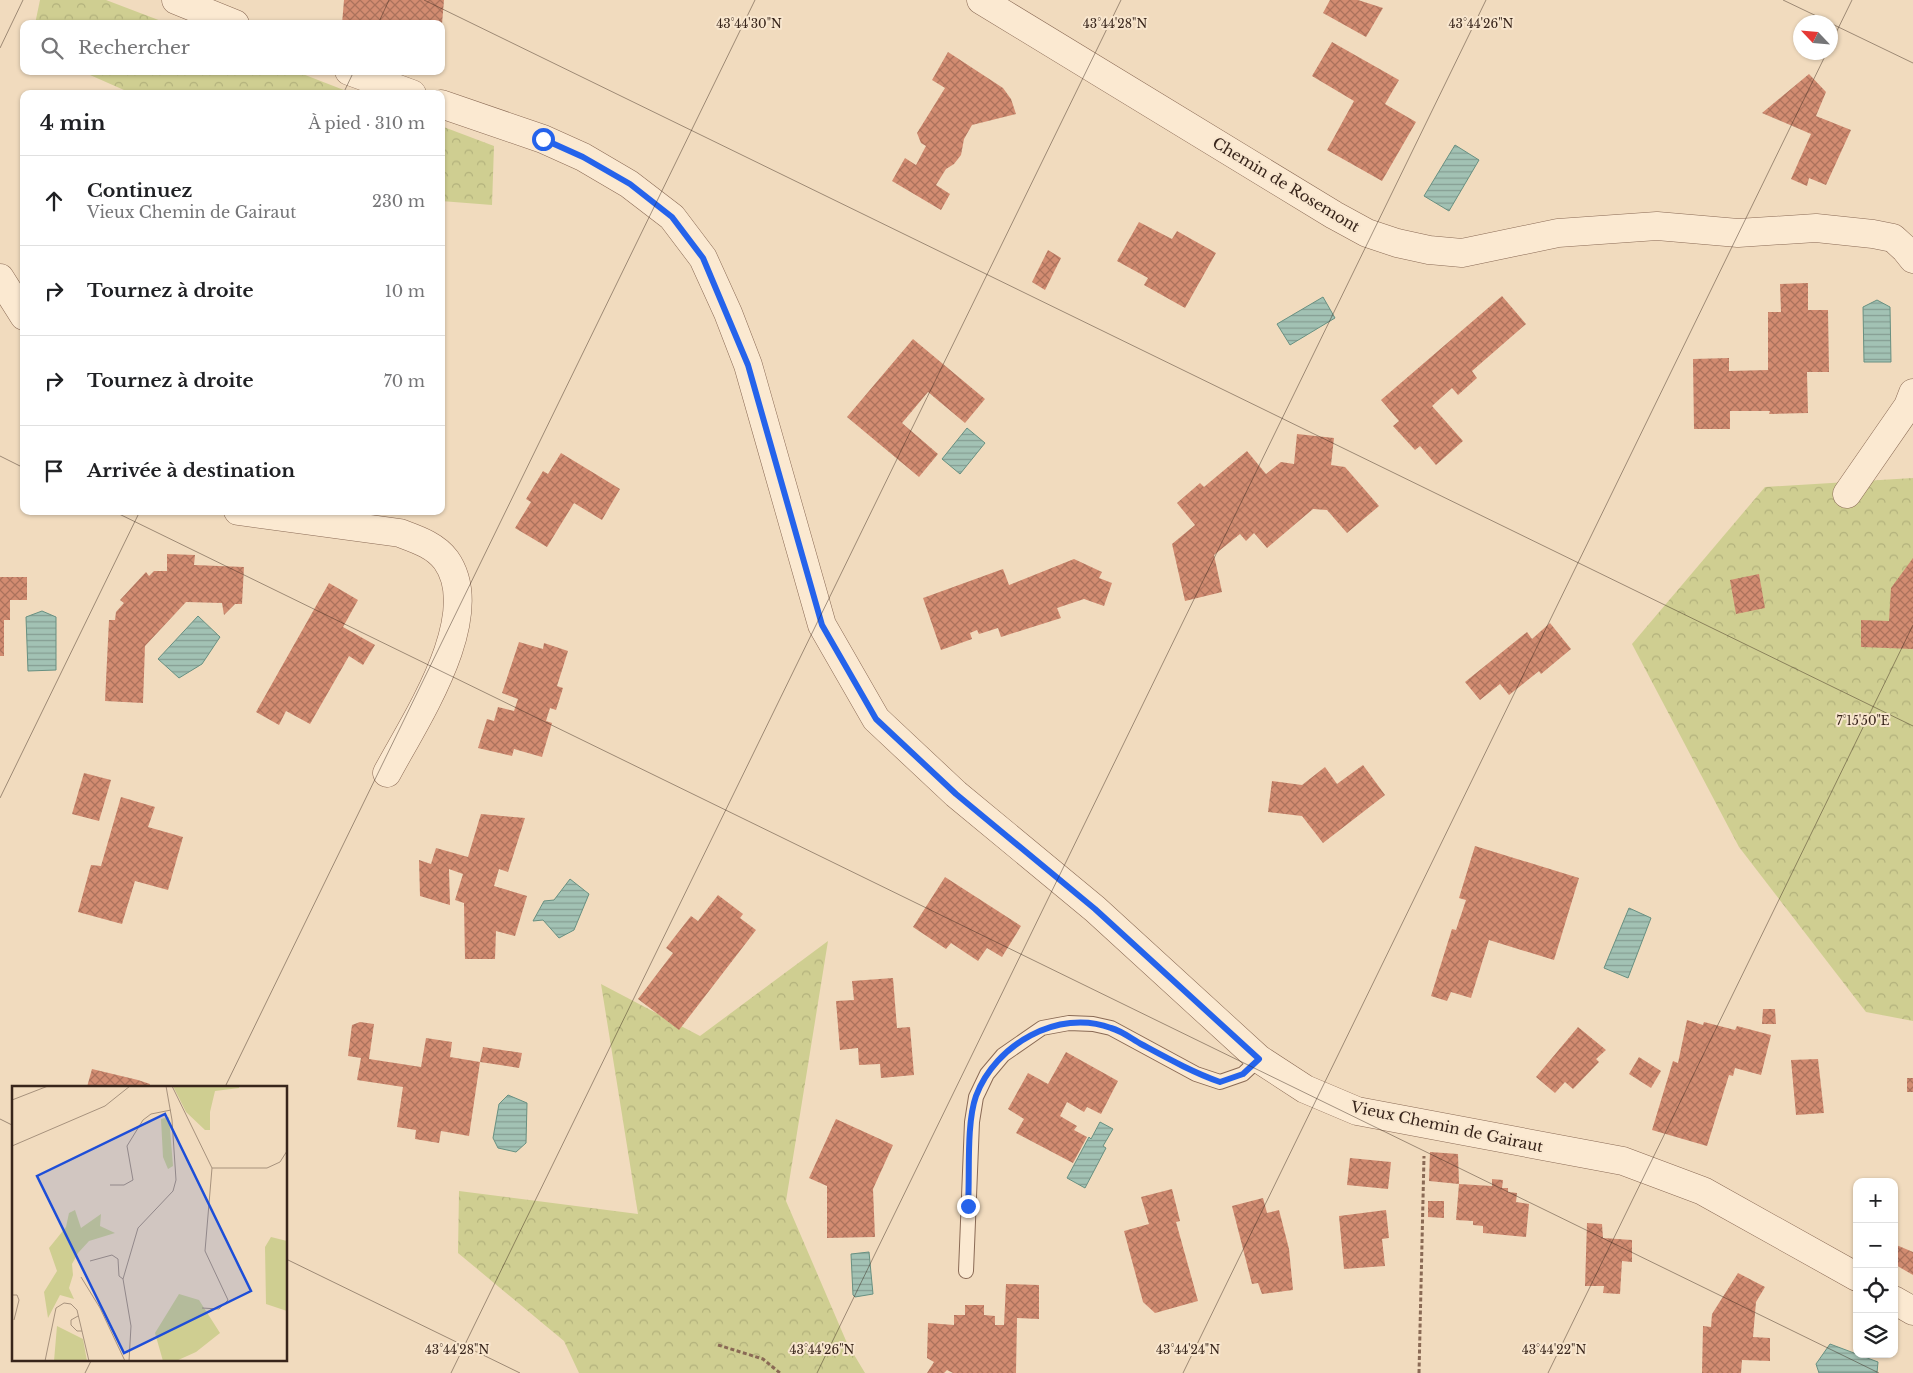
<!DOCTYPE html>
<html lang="fr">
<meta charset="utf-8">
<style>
body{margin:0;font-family:"Libre Baskerville",serif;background:#f6f6f6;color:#202124}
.controls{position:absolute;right:15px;bottom:15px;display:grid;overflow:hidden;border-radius:10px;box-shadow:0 1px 4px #0004}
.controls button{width:45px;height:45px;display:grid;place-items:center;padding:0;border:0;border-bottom:1px solid #e0e0e0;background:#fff;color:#202124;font:25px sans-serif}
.compass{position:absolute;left:1793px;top:15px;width:45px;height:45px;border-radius:50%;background:#fff;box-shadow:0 1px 4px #0004;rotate:296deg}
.stop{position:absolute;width:15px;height:15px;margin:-11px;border:4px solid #2563eb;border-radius:50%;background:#fff}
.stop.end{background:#2563eb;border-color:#fff;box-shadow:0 1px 5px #0008}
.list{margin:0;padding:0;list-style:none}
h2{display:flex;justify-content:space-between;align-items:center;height:65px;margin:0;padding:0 20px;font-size:21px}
h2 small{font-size:16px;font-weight:400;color:#757577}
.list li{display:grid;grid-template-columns:32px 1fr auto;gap:15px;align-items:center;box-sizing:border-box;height:90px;padding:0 20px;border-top:1px solid #e0e0e0}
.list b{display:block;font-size:19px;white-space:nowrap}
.list p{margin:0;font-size:16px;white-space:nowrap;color:#757577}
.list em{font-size:16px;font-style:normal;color:#757577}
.icon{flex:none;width:28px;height:28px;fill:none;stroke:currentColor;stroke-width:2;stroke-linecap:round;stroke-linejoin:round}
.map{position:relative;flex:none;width:1913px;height:1373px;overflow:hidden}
.search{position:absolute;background:#fff;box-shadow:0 1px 4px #0004;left:20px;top:20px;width:425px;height:55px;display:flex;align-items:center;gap:12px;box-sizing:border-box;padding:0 18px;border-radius:10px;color:#757577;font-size:19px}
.panel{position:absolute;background:#fff;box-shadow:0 1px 4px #0004;left:20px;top:90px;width:425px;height:425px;border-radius:10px}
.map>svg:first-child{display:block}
.forest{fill:url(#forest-crowns)}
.water{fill:url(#water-rules);stroke:#689081}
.building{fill:url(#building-cross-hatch)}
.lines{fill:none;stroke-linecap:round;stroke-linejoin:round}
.lane-casing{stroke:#8a6a55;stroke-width:16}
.street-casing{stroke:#8a6a55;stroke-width:29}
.path{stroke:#8a6a55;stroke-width:3;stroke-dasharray:4 2.5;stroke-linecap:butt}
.lane{stroke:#fbe9d1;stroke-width:14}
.street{stroke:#fbe9d1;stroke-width:28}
.route{stroke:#2563eb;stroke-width:6}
.ticks{fill:none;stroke:#38251b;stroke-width:1;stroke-opacity:0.45}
.labels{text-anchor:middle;stroke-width:4;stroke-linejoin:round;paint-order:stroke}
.street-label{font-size:15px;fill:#38251b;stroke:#f8e6ce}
.inset-road{fill:none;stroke:#a7927d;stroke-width:1}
.view{fill:#1d4ed8;fill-opacity:0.15;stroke:#1d4ed8;stroke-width:2.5}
.inset-edge{fill:none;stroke:#38251b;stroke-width:2.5}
.ticks-label{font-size:12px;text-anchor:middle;fill:#38251b;stroke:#f8e6ce;stroke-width:4;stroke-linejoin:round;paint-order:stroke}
</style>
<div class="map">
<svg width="1913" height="1373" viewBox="0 0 1913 1373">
<defs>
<pattern id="forest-crowns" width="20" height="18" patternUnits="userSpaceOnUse" patternTransform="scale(1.25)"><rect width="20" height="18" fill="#cfce91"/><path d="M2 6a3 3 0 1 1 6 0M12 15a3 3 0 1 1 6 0" fill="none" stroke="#b2b17c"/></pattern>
<pattern id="water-rules" width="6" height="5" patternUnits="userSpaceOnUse" patternTransform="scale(1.25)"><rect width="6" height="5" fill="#a2c2b4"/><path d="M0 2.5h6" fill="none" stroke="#859d92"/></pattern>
<pattern id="building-cross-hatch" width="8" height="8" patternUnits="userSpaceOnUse" patternTransform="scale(1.25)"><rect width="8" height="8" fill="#d28c71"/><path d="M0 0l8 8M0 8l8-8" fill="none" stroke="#ab725c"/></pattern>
</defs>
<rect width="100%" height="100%" fill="#f1dbbe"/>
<g class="forest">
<path d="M40,0H106L169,24H35Z"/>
<path d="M81,71H295L354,94H133Z"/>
<path d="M441,126L494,146L492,205L441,201Z"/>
<path d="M1913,478V1021L1866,1012L1739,847L1632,644L1765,487Z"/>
<path d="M828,941L786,1201L847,1343L865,1373H579L564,1341L458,1253L459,1191L638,1214L601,984L700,1036Z"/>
</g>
<g class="water">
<path d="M1455,145L1479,160L1449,211L1424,196Z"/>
<path d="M1323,297L1335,318L1290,345L1277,324Z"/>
<path d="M1877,300L1890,307L1891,362H1864L1863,307Z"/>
<path d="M967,428L985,443L960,474L942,459Z"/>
<path d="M42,611L56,617V670L28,671L26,617Z"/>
<path d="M198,616L220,637L202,664L179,678L158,659Z"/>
<path d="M570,879L589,894L574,930L559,938L543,920L533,921L544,901L554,900Z"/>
<path d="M1629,908L1651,918L1628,978L1604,968Z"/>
<path d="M508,1095L527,1103L526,1143L516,1152L498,1148L493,1138L499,1104Z"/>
<path d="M1100,1122L1113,1129L1103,1146L1106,1148L1085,1188L1067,1178L1089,1137L1091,1139Z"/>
<path d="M869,1252L873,1294L855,1297L853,1295L851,1254Z"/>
<path d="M1830,1344L1878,1362L1877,1373H1819L1816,1364Z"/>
</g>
<g class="building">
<path d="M344,0H444L442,24H342Z"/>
<path d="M1330,0H1358L1383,8L1366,37L1323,13Z"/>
<path d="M1332,42L1399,80L1385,104L1416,122L1382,181L1327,150L1354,101L1312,76Z"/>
<path d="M948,52L1003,88L1011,99L1016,114L972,125L964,139L961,155L954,164L946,169L936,185L950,194L941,210L892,181L905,158L916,165L926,146L921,143L917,133L945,88L932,80Z"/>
<path d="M1809,74L1826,92L1816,116L1851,130L1826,185L1809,178L1807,186L1791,179L1811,134L1762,113Z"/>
<path d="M1139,222L1172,239L1177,231L1216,253L1185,308L1144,285L1148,278L1117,261Z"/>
<path d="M1048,250L1061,258L1045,290L1032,282Z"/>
<path d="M1808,283V310H1828L1829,372H1807L1808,413L1769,414L1770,411H1730V429H1694L1693,359L1729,358V371L1768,370V312H1781L1780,284Z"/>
<path d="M1502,296L1526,324L1472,371L1477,378L1458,395L1452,388L1432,406L1463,441L1436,465L1420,446L1415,450L1393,426L1399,421L1381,400Z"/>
<path d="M913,339L985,399L965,423L928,392L902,423L938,454L919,477L847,417Z"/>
<path d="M1297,434L1334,438L1331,465L1345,467L1379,506L1347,533L1327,510L1313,509L1267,548L1254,533L1246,541L1240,534L1214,555L1222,592L1185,601L1172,544L1195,525L1177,503L1200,483L1204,487L1247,451L1266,474L1281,462L1294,464Z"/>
<path d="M561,453L620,489L602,520L574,503L547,547L515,528L531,502L526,499L543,471L548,474Z"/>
<path d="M167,554L195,555L194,565L244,567L242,604H235L224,615L222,603L186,602L145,646L143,703L105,701L109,620H115L116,612L124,603L120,600L146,572L149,576L154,571H167Z"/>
<path d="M1913,558V649L1861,647V620L1889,621L1891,588Z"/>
<path d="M1074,559L1102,572L1099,578L1112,583L1104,606L1084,599L1057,608L1061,618L1001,637L998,628L979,634L977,630L970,633L972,639L941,650L923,598L1003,569L1009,585Z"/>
<path d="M1759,574L1765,608L1736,614L1730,580Z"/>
<path d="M0,577H27V600H10V620H4V656H0Z"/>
<path d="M329,583L358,600L343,627L375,645L363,665L349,656L310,724L286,711L279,725L256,712Z"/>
<path d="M1550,623L1571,649L1541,674L1539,671L1509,695L1500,684L1480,700L1465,682L1527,632L1532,639Z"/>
<path d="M519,642L543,649L544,643L568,651L557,686L563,688L556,710L550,708L546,721L552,723L542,757L514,749L512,756L478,748L487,719L494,721L498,707L514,711L518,699L502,693Z"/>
<path d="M1363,765L1385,795L1323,843L1302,816L1268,812L1272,781L1302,785L1325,767L1337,784Z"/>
<path d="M84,773L111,780L99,821L72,814Z"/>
<path d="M121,797L155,807L148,827L183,837L168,890L135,881L122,924L78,912L91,865L101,866Z"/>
<path d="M481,814L525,818L508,872L499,869L494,886L527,896L515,936L496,931L495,959H465L464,903L455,900L463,874L449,869L450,905L420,896L419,860L431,864L436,848L468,857Z"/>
<path d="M1475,846L1579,878L1554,960L1489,940L1471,998L1451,992L1447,1001L1431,996L1452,929L1456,930L1466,900L1459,898Z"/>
<path d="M945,877L1021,926L1002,957L987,948L978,961L951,943L946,949L913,927Z"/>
<path d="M718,895L743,914L740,918L756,930L679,1030L638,999L673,953L666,948L691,916L698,921Z"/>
<path d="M893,978L897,1028L910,1027L914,1075L881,1078L880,1064L859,1065L858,1048L840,1050L836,1001L854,1000L852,981Z"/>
<path d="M1763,1009H1775L1776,1024H1762Z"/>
<path d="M1687,1020L1703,1025L1704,1022L1735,1030L1737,1026L1771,1035L1761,1075L1735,1068L1733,1076L1729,1075L1707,1146L1652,1130L1673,1061L1678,1063Z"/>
<path d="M360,1022L374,1024L369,1059L421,1067L426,1038L452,1042L450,1057L480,1062L469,1136L441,1131L439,1143L415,1139L416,1130L397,1127L403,1087L357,1080L361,1058L348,1056L352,1025Z"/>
<path d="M1578,1027L1606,1050L1596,1059L1599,1062L1573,1089L1565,1082L1555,1093L1536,1077Z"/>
<path d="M483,1047L522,1053L519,1068L480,1062Z"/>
<path d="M1066,1052L1118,1081L1101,1114L1087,1107L1084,1112L1067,1102L1060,1116L1077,1126L1074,1130L1087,1137L1073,1163L1016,1133L1024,1119L1008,1109L1028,1073L1048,1084Z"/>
<path d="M1639,1057L1661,1071L1651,1088L1629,1074Z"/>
<path d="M1818,1059L1824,1113L1796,1115L1791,1060Z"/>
<path d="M92,1069L138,1080L150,1084L149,1087H87Z"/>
<rect x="1907" y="1078" width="6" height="14"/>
<path d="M836,1119L893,1145L873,1189L875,1237L827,1238V1186L809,1178Z"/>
<path d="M1430,1152L1458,1154L1459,1184L1429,1181Z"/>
<path d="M1350,1158L1391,1162L1388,1189L1347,1185Z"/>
<path d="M1492,1179L1503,1180L1502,1188H1508V1192L1517,1193L1516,1202L1529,1204L1526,1237L1483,1233V1226L1473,1225V1221L1456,1220L1459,1184L1492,1186Z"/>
<path d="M1172,1189L1180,1221L1176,1222L1198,1301L1155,1313L1143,1302L1124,1231L1149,1224L1141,1197Z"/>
<path d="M1263,1198L1267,1213L1279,1210L1289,1249L1293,1290L1262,1294L1258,1283L1252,1284L1232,1206Z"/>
<path d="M1428,1201H1444V1218L1428,1217Z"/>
<path d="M1386,1210L1389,1238L1382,1239L1385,1266L1344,1269L1339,1216Z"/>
<path d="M1587,1223L1602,1224L1603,1238L1632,1240V1262L1622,1261L1620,1294L1603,1293L1604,1286H1585Z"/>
<path d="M1894,1244L1913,1252V1275L1894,1264Z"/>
<path d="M1738,1273L1765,1287L1756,1302L1753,1337L1770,1338V1361L1742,1360L1741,1373H1702L1703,1326L1711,1327L1712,1314Z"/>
<path d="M1006,1284L1039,1285V1319L1017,1318L1016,1373H953L947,1370L944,1373H927L934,1362L927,1358L928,1323L954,1325V1315H965V1305H984V1315L995,1316V1325H1004Z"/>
</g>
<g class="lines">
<defs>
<path id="lane" d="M966,1271L972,1122L976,1097L987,1074L1003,1055L1042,1028L1069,1023L1093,1024L1111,1028L1196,1074L1220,1082L1243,1074L1259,1059"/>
<g id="street">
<path d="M176,0L235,24"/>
<path d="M981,0L1334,215L1367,233L1397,243L1429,250L1462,253L1558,233L1657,226L1738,233L1816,228L1873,234L1893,238L1905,249L1913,259"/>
<path d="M349,71L412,94"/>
<path d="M441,104L543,139L583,157L629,184L672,217L703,258L728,313L748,365L822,625L876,719L956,794L1095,909L1259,1059L1305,1089L1357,1111L1623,1161L1703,1191L1857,1277"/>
<path d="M0,278L24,316"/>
<path d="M1847,494L1908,406L1913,393"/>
<path d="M238,511L400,533C416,539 435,545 446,560C486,616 414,722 387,773"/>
<path d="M1894,1300L1913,1311"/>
</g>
</defs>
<use href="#lane" class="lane-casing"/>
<use href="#street" class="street-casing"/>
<g class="path">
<path d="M718,1345L763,1359L780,1373"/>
<path d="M1419,1373L1424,1156"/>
</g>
<use href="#lane" class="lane"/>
<use href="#street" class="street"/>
</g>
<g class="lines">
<path class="route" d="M543,139L583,157L630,184L672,217L703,258L748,365L822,625L876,719L956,794L1095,909L1259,1059L1243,1074L1220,1082C1192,1072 1167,1058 1141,1044C1132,1039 1122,1031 1111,1028C1058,1008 995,1045 976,1096C966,1124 970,1175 968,1206"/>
</g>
<path class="ticks" d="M424,0L1913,726M1783,0L1829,22M1830,23L1913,63M378,24L389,0M1830,45L1852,0M0,48L23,0M343,94L354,71M0,456L24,468M113,511L1879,1373M0,798L140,511M225,1087L755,0M0,1119L14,1126M286,1259L520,1373M85,1373L92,1359M451,1373L1121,0M817,1373L1486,0M1183,1373L1827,52M1548,1373L1913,625"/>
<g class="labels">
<g class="street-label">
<text transform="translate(1286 185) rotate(31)" y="5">Chemin de Rosemont</text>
<text transform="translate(1447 1127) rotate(12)" y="5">Vieux Chemin de Gairaut</text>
</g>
</g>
<g transform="translate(12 1086)">
<rect width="275" height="275" fill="#f1dbbe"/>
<path d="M161,0H227V2L203,5L198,26V44H193L174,26ZM157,31L161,80L156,83L151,71L149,33ZM63,124L69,142L89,128L88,140L103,147L77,155L66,167L60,178L61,189L57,202L62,213L48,209L36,232L32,206L45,185L37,162L54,141L57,127ZM259,151L275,155V225L254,218L253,161ZM167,208L187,214L208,247L184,266L164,275H151L143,247ZM45,240L71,253L75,275H42Z" fill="#cfce91"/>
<path class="inset-road" d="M160,0L200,82L193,165L216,214L207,223L190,222M0,14L36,0M0,60L93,20L118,0M200,82H255L268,76L275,65M98,99H112L121,94L115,60L131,34L139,28L159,24M78,175L100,169L106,173L107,190L111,193M69,191L88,222L113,275M0,209H5L7,214L2,234M66,230L59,234V239L65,245H70M33,275L44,222L52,217L59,218L65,224L77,275M117,275L119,240L111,193L126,142L161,105L164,94L160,34L154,0"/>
<path class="view" d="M153,28L239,205L112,267L25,90Z"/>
<rect width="275" height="275" class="inset-edge"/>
</g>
<g class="ticks-label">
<text x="749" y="28">43°44'30"N</text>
<text x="1115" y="28">43°44'28"N</text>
<text x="1481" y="28">43°44'26"N</text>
<text x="1863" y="725">7°15'50"E</text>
<text x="457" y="1354">43°44'28"N</text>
<text x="822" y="1354">43°44'26"N</text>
<text x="1188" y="1354">43°44'24"N</text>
<text x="1554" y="1354">43°44'22"N</text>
</g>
</svg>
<div class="controls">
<button>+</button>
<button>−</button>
<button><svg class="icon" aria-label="locate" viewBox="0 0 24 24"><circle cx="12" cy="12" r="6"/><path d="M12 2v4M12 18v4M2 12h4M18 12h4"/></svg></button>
<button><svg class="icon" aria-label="layers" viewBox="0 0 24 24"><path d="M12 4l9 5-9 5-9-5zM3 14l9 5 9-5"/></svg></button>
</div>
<svg class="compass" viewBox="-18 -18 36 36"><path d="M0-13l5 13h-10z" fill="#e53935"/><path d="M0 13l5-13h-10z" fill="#757577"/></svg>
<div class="stop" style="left:543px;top:139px"></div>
<div class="stop end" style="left:968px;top:1206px"></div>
<div class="search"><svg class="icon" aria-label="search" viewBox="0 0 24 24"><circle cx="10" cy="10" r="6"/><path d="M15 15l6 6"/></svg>Rechercher</div>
<section class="panel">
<h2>4 min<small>À pied · 310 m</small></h2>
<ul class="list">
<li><svg class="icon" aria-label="ahead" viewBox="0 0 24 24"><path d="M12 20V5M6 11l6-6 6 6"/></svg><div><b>Continuez</b><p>Vieux Chemin de Gairaut</p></div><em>230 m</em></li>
<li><svg class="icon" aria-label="right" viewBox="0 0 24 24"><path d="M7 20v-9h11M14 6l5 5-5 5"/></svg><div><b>Tournez à droite</b></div><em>10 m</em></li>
<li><svg class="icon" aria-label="right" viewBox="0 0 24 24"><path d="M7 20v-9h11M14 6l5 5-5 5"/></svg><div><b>Tournez à droite</b></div><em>70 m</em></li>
<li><svg class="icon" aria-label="arrive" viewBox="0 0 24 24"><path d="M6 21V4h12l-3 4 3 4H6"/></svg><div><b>Arrivée à destination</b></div></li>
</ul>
</section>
</div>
